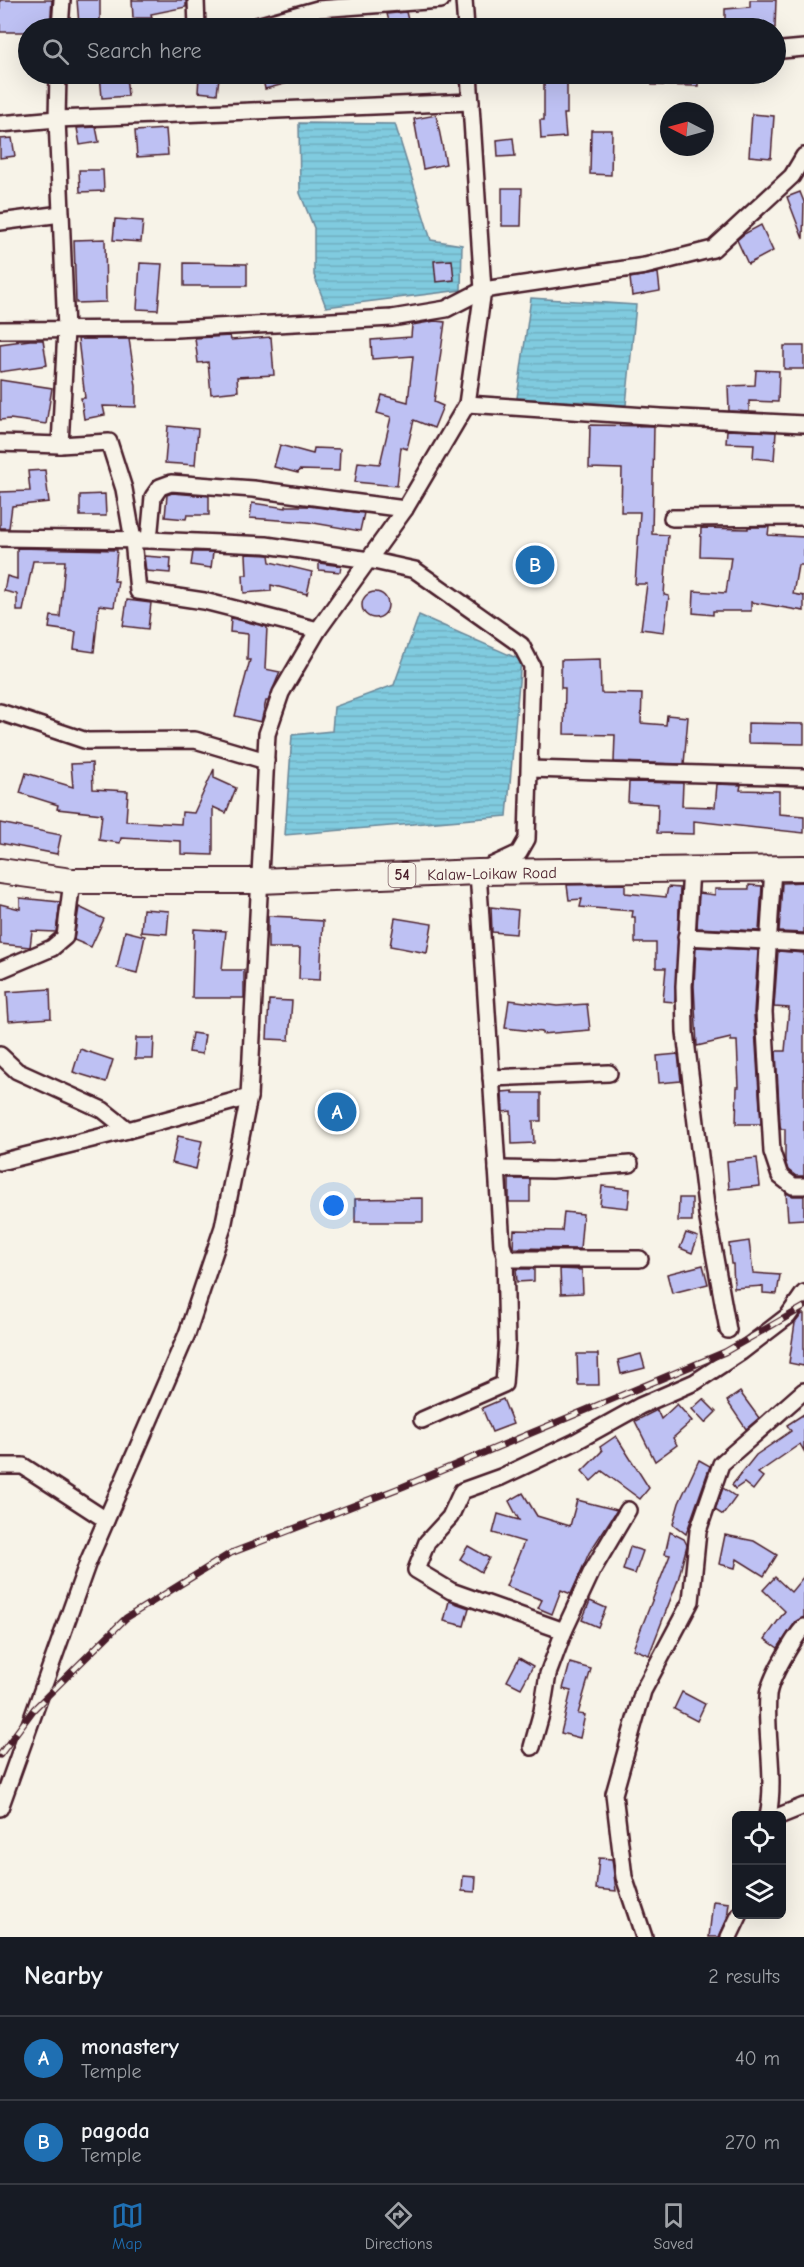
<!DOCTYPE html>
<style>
body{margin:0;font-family:"Comic Neue",sans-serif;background:#20242c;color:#f1f3f6}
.controls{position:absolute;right:18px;bottom:18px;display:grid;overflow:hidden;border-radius:9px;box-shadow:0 6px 24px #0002}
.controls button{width:54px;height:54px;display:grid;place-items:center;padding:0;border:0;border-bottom:2px solid #363941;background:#171b24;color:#f1f3f6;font:30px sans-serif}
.compass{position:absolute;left:660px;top:102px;width:54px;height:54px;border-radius:50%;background:#171b24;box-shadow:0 6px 24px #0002;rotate:276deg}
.you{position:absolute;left:334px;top:1206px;width:21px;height:21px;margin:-15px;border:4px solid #fff;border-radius:50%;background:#1a73e8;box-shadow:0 0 0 9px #1a73e833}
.badge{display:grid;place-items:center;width:39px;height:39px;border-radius:50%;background:#1f6fb2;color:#fff;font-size:20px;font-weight:700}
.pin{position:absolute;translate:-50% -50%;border:3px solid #fff;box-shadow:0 2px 6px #0006}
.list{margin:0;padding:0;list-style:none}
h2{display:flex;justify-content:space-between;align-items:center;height:78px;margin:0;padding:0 24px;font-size:26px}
h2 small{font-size:20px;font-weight:400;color:#9ea1a6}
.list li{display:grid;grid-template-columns:39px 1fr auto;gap:18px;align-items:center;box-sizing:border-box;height:84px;padding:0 24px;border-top:2px solid #363941}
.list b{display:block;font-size:22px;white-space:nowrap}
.list p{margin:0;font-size:20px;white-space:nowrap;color:#9ea1a6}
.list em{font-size:20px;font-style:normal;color:#9ea1a6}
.icon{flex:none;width:33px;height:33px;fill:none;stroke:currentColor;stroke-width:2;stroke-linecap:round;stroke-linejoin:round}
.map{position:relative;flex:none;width:804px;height:1937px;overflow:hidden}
.search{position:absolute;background:#171b24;box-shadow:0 6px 24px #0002;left:18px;right:18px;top:18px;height:66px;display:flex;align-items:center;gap:15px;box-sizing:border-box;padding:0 21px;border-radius:33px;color:#9ea1a6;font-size:22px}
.sheet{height:246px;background:#171b24}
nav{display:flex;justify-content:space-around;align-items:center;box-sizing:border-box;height:84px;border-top:2px solid #363941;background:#171b24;font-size:16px;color:#9ea1a6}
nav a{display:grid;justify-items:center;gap:3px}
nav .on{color:#1f6fb2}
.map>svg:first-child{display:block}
.water{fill:url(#water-rules);stroke:#6a8697;stroke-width:1.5}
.building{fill:#bec1f3;stroke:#4a1f2b;stroke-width:1.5}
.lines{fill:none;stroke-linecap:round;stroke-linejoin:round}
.minor-casing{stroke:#4a1f2b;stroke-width:20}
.primary-casing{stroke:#4a1f2b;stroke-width:28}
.minor{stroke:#f7f3e8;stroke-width:15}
.primary{stroke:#f7f3e8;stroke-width:24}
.rail-casing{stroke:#4a1f2b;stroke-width:7}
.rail{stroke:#f7f3e8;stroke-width:4.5;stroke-dasharray:14;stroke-linecap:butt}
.labels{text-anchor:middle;stroke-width:5;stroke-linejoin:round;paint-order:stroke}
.shield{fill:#f7f3e8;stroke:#7e5f64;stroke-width:1.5}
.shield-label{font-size:15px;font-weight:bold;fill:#4a1f2b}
.street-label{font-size:16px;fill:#4a1f2b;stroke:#f7f3e8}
</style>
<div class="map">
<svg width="804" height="1937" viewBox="0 0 804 1937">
<defs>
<pattern id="water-rules" width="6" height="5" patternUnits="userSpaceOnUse" patternTransform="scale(1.5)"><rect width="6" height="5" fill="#80cbdf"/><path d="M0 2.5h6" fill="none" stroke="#70aec0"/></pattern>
</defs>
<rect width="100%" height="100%" fill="#f7f3e8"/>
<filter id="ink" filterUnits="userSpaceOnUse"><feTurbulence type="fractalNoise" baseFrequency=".0167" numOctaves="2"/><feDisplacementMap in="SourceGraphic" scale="12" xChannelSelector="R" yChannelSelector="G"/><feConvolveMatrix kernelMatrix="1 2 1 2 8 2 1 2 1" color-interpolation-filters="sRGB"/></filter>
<g filter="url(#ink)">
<g class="water">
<path d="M299,123L395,124L431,240L462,245L461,290L326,307L314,275V228L300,193Z"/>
<path d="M531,298L636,305L626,405L517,398Z"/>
<path d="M419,615L521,660L507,816L285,835L292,735L332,731L334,707L394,685Z"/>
</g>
<g class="building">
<path d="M0,0H52L50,28H28V32H0Z"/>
<path d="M77,0H100V24L79,25Z"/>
<path d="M132,0H186V7L151,14L152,18H133Z"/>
<path d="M750,0H776L775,28H749L750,21L725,23V9L750,7Z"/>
<path d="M406,12L410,28H391L387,14Z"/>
<path d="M100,74H126L128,96L102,98Z"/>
<path d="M262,74H307V78L265,89Z"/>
<path d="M544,74H567V114H564L566,137L541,139L540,120H544Z"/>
<path d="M652,74H698V86L652,85Z"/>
<path d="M199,76L219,78L217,94L198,92Z"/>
<path d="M752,114L774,116L771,158L749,156Z"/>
<path d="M436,115L446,164L423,169L414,119Z"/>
<path d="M96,127L99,142L80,145L77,128Z"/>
<path d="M166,129L168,155L137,157L135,131Z"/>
<path d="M591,130H612L611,175L590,174Z"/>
<path d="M12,138L15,156L0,158V139Z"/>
<path d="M513,138L515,156L498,157L497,140Z"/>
<path d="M79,170H103L104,191L80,192Z"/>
<path d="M502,188H522L521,226H502Z"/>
<path d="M800,192L804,202L803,239L787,197Z"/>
<path d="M115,219L143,221L141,242L113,240Z"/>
<path d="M761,225L773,251L748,264L737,240L744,234Z"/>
<path d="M105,239L106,302L76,303L74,240Z"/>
<path d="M452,260L454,280L436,282L434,261Z"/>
<path d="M140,263L162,264L158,310L137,309Z"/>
<path d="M184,263L247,264V286H184Z"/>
<path d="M658,273L660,291L632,296L630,278Z"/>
<path d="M435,321L445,322L434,402L443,406L434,428L414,420L407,449L401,447L397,486L355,482L358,462L380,464L391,417L377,413L382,395L408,402L413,356L372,359L371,340L411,337L412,325Z"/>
<path d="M230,336L231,340L271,337L274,375L237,377L238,391L211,394L208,362L198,363L195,338Z"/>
<path d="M78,339H129L136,386V407L103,406L105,415L84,419L81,398H85Z"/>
<path d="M30,340H43L47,365L0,372V344Z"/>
<rect x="784" y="346" width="20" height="23"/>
<path d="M756,370L779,371L778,402L749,401V412L729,411L728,386L755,385Z"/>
<path d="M0,380L52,388L46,424L10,419L0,420Z"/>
<path d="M590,425L654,426L652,534L668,535L664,595L669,596L664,632L641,629L647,584H635L640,512H621L622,469L589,468Z"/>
<path d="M168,426L198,429L195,465L165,463Z"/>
<path d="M727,430L776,432L774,460L753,458L754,444L726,443Z"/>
<path d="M280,445L313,454L314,448L340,449L339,471L299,470L298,473L274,467Z"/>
<path d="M45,470L49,502L12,506L9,528H0V492L30,491L28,471Z"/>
<path d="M172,493L209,496V515H187L186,519L165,517L167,495Z"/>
<path d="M105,494L106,516H80V495Z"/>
<path d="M252,503L286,508V506H308L364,513L360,531L308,522L250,518Z"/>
<path d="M748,527H769L768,535L804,537V565H798L793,594L804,596V611L751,602V611H713V615L693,613L694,591L726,593L731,557L700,556L701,528L748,529Z"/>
<path d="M17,548L117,550L114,581H118L114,607L99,605L94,652L74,649L76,632L49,628L51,616L60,617L65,561H33L23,611H17V594L4,591L7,576L17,579Z"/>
<path d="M193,552H213L211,568L191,565Z"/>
<path d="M246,554L269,555L270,562L312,572L307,594L271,585V591L244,593L243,575H247Z"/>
<path d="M144,556L171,558L170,573L146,571Z"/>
<path d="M319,563L341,566L340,572L319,570Z"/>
<circle cx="375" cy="605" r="13"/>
<path d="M127,600L151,603L148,629L123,626Z"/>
<path d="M231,618L267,627L265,669L280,672L268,701H266L261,722L235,716L250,660H247L248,634L230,632Z"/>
<path d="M600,659L601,693L642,694L641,723L666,725L667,715L688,717L684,764L614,762L615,735L564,734L565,688H561V660Z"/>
<path d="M748,723L804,724V744L748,743Z"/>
<path d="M92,763L93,789L128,791L126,821L181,824L182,812L194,813L214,769V778L236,788L226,813L213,807V855L181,854V841L121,838L120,843L99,840L102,814L57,809L58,805L20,793L26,773L73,787L71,764Z"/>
<path d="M629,782L683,783L682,806L715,807L717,784L741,785L740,790L779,791V814L804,816V833L694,821V834L657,833L658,804L628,802Z"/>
<path d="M0,823L61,835L57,854L0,843Z"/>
<path d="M804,882V933L779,932L782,883Z"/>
<path d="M625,884V893L666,897L668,887L680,888L675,1002L663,1001L666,968H656V943H635V917H632L633,911L580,907L582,899L569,900L567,885Z"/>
<path d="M749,885L762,886L759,931L697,928L699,893L715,895V889H749Z"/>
<path d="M20,898L60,902L56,932L32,931L30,947L0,944V904L20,909Z"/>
<path d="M79,907L104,919L91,947L74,940Z"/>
<path d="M491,907L518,910L516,934L492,932Z"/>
<path d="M143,909L169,911L167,934L141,932Z"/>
<path d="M268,916L292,917V919L323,921L320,980L299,979L300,948H268Z"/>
<path d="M395,918L432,924L427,953L390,946Z"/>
<path d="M194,929L226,931L222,970H244V998H192Z"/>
<path d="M125,931L145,936L137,973L117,968Z"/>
<path d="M696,947L758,950L754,1013L761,1124H736L737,1087H739L737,1041H731V1038L697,1046L694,986Z"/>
<path d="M778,951L804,953V1176H796L788,1170L785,1161V1129H781L780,1125L776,1051H785L789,1008L774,1007Z"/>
<path d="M50,989L51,1018L9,1021L7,992Z"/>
<path d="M269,1000L292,1001L289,1040L267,1039Z"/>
<path d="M509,1000L557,1006L587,1004L590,1030L542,1034V1032L505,1028Z"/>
<path d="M192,1033L205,1035L202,1054L189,1052Z"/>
<path d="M136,1038H154L153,1059H135Z"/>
<path d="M80,1049L113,1060L106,1082L73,1072Z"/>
<path d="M678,1054L681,1081L659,1083L657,1056Z"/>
<path d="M513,1091V1093H541V1121H533L534,1143L512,1144L511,1111L503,1112L502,1092Z"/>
<path d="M178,1136L202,1141L196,1169L172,1163Z"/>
<path d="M757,1158L760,1186L729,1189L727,1161Z"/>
<rect x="509" y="1179" width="21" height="23"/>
<path d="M602,1186L630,1189L628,1208L600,1205Z"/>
<path d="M786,1193L793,1196H804V1219L788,1220Z"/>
<path d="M423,1198V1222H355V1199Z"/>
<path d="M679,1198H692V1221H678Z"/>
<path d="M564,1212L583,1214L580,1249L513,1248L514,1230L562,1231Z"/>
<path d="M686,1233L698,1237L692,1253L680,1248Z"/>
<path d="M749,1241L753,1273L780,1275L777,1294L763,1293V1286L734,1288L733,1264H731L729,1244Z"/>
<path d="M703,1265L708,1284L672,1293L667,1274Z"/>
<path d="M516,1269H534V1281L517,1282Z"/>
<path d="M560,1269L582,1270L583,1293L561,1294Z"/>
<path d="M802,1314H804V1366L789,1363L795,1323Z"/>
<path d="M577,1354H598L599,1385H578Z"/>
<path d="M641,1354L645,1368L621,1374L618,1360Z"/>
<path d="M740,1392L759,1418L746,1429L727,1401Z"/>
<path d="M503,1399L513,1424L492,1432L482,1408Z"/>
<path d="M703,1399L716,1412L705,1423L692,1409Z"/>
<path d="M677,1404L692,1421L673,1438L677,1445L655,1461L635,1421L657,1410L661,1419Z"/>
<path d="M804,1414V1451L800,1444L758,1473L763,1477L753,1490L744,1483L735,1489L732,1485L756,1455L791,1431L787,1425Z"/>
<path d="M616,1436L649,1488L640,1499L602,1471L591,1481L582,1471L602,1451L600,1447Z"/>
<path d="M699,1460L710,1466L686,1534L673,1524L679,1503Z"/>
<path d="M723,1488L736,1497L723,1515L715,1510Z"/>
<path d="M523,1493L537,1516L570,1526L577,1500L617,1510L589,1553L571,1594L561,1590L552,1614L538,1608L542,1600L506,1586L524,1542L493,1533L498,1514L519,1520L509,1501Z"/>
<path d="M670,1532L684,1539L687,1545L678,1580L649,1655L633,1649L670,1555L665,1554Z"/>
<path d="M725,1535L754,1541L777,1555L764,1576L737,1559L735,1568L719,1564Z"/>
<path d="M468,1546L489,1558L481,1572L460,1559Z"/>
<path d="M630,1547L643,1551L635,1574L623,1570Z"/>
<path d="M804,1576V1617L796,1621L778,1648L765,1639L785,1611L763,1590L775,1577L791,1592Z"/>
<path d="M449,1601L469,1608L464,1626L444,1621Z"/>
<path d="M590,1601L606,1608L598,1627L582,1620Z"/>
<path d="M519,1658L533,1666L521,1688L507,1681Z"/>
<path d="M570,1663L591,1669L578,1714L585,1715L580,1738L561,1733L571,1691L563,1689Z"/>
<path d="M682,1692L705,1704L697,1721L674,1709Z"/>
<path d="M599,1858L612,1859L616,1891L596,1889Z"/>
<path d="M463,1876L476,1877L475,1892L462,1891Z"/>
<path d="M713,1901L729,1903L727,1919L719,1937H709Z"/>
</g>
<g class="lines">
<defs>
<g id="minor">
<path d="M196,0L197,28"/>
<path d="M464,0L466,28"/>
<path d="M60,28L62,0"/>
<path d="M250,28L318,9L441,0"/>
<path d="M782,50L804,48"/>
<path d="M58,74L57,119L66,330L60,445"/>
<path d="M0,124L57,119L471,102"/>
<path d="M0,222L61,214"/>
<path d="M0,330L176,329L392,318L446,309L483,290L645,266L713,249L792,176L804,156"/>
<path d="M467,404L661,417L804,424"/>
<path d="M0,443L60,445L109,442L124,489L133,540L138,591L204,601L318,630"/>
<path d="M672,518L804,517"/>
<path d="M0,538L149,540L266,545L369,560L415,570L521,645L532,666L527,839L519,853L478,872L502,1245L505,1254L511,1259H640"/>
<path d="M149,540L153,497L160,487L171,483L253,489L405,509"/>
<path d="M0,712L87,741L195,740L266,761"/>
<path d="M530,769L804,777"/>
<path d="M773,868L764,1012L772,1152L780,1176L793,1186H804"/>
<path d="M691,869L684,986L685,1032L707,1214L728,1330"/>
<path d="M686,937L804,943"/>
<path d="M0,970L52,948L65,937L72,881"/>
<path d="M0,1055L17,1071L103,1110L128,1130L249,1097"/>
<path d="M491,1078L609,1073"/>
<path d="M0,1162L128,1130"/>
<path d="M497,1169L551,1170L630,1164"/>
<path d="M422,1420L504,1384L507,1342L505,1254"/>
<path d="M0,1466H23L106,1520"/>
<path d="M564,1631L451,1591L416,1570L427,1542L450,1517L462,1491L501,1477L575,1442L640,1406L695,1382L741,1352L788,1316L804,1293"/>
<path d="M532,1747L542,1711L548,1674L564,1631L592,1571L628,1510"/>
<path d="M0,1808L88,1562L187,1334L223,1227L249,1097L267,734L281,693L318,630L405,509L467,404L483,290L469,74"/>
<path d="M768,1816C776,1776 765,1736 768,1696C769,1680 793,1639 804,1627"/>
<path d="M779,1816L804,1806"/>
<path d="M644,1937L624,1877L614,1794L643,1691L691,1601L698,1531L721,1464L804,1391"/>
<path d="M729,1937L740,1914"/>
</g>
<path id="primary" d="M0,871L72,881H260L478,872L804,868"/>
</defs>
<use href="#minor" class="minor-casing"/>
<use href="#primary" class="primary-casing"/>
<use href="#minor" class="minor"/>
<use href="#primary" class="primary"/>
<defs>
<path id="rail" d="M0,1755L34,1709L126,1618L231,1553L402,1487L725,1352L804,1307"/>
</defs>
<use href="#rail" class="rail-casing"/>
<use href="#rail" class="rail"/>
</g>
</g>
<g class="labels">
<rect class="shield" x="388.5" y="863" width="27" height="24" rx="4.5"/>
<g class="shield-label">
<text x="402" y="880">54</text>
</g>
<g class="street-label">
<text transform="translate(492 873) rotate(-1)" y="6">Kalaw-Loikaw Road</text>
</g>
</g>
</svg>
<div class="controls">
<button><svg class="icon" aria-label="locate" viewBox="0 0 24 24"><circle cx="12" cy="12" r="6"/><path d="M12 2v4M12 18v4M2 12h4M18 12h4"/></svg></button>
<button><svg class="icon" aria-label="layers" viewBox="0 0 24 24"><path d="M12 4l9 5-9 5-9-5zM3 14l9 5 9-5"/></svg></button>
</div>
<svg class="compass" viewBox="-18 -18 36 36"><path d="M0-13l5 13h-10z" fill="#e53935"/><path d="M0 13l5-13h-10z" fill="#9ea1a6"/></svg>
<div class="you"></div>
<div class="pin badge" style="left:337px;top:1112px">A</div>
<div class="pin badge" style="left:535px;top:565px">B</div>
<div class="search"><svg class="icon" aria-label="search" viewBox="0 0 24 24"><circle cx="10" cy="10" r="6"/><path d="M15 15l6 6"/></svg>Search here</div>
</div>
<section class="sheet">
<h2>Nearby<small>2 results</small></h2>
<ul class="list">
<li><span class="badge">A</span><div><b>monastery</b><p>Temple</p></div><em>40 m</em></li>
<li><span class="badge">B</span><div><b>pagoda</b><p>Temple</p></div><em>270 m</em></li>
</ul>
</section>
<nav>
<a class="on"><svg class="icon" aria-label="map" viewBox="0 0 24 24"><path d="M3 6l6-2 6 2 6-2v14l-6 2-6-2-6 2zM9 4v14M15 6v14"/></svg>Map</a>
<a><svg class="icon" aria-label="directions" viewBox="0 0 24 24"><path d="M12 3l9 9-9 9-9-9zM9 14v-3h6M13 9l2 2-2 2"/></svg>Directions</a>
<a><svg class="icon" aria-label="saved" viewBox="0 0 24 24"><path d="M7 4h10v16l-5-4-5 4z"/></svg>Saved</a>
</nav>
